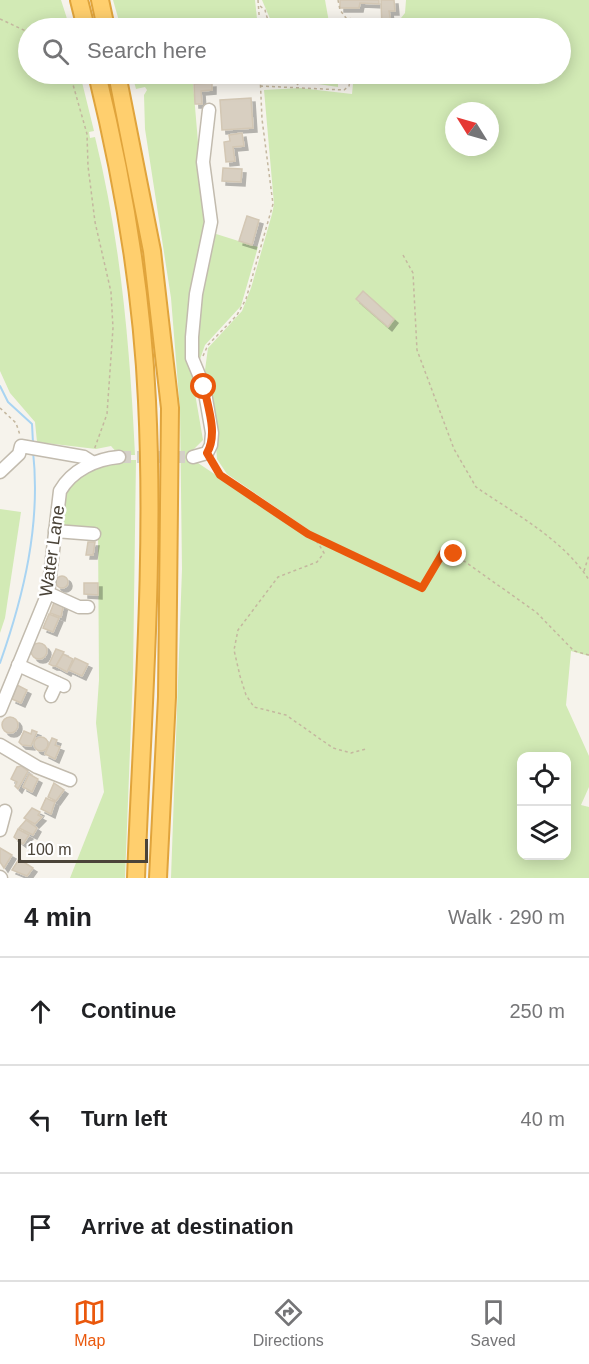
<!DOCTYPE html>
<meta charset="utf-8">
<style>
body{margin:0;font-family:Helvetica,sans-serif;background:#f6f6f6;color:#202124}
.controls{position:absolute;right:18px;bottom:18px;display:grid;overflow:hidden;border-radius:12px;box-shadow:0 3px 15px #0003}
.controls button{width:54px;height:54px;display:grid;place-items:center;padding:0;border:0;border-bottom:2px solid #e0e0e0;background:#fff;color:#202124;font:30px sans-serif}
.compass{position:absolute;left:445px;top:102px;width:54px;height:54px;border-radius:50%;background:#fff;box-shadow:0 3px 15px #0003;rotate:307deg}
.scale{position:absolute;left:18px;bottom:15px;width:130px;box-sizing:border-box;padding-left:6px;border:3px solid #4b4439;border-top:0;font-size:16px;line-height:21px;white-space:nowrap;color:#4b4439;-webkit-text-stroke:4px #fff;paint-order:stroke}
.stop{position:absolute;width:18px;height:18px;margin:-14px;border:4px solid #ea580c;border-radius:50%;background:#fff}
.stop.end{background:#ea580c;border-color:#fff;box-shadow:0 2px 6px #0008}
.list{margin:0;padding:0;list-style:none}
h2{display:flex;justify-content:space-between;align-items:center;height:78px;margin:0;padding:0 24px;font-size:26px}
h2 small{font-size:20px;font-weight:400;color:#757577}
.list li{display:grid;grid-template-columns:39px 1fr auto;gap:18px;align-items:center;box-sizing:border-box;height:108px;padding:0 24px;border-top:2px solid #e0e0e0}
.list b{display:block;font-size:22px;white-space:nowrap}
.list em{font-size:20px;font-style:normal;color:#757577}
.icon{flex:none;width:33px;height:33px;fill:none;stroke:currentColor;stroke-width:2;stroke-linecap:round;stroke-linejoin:round}
.map{position:relative;flex:none;width:589px;height:878px;overflow:hidden}
.search{position:absolute;background:#fff;box-shadow:0 3px 15px #0003;left:18px;right:18px;top:18px;height:66px;display:flex;align-items:center;gap:15px;box-sizing:border-box;padding:0 21px;border-radius:33px;color:#757577;font-size:22px}
.sheet{height:402px;background:#fff}
nav{display:flex;justify-content:space-around;align-items:center;box-sizing:border-box;height:84px;border-top:2px solid #e0e0e0;background:#fff;font-size:16px;color:#757577}
nav a{display:grid;justify-items:center;gap:3px}
nav .on{color:#ea580c}
.map>svg:first-child{display:block}
.green{fill:#d2eab5;fill-rule:evenodd}
.lines{fill:none;stroke-linecap:round;stroke-linejoin:round}
.stream{stroke:#a9d4f2;stroke-width:2}
.building{fill:#d8cfc1;stroke:#d3c7b4;stroke-width:1.5;filter:url(#shadow)}
.minor-tunnel{stroke:#d4d0c8;stroke-width:12;stroke-dasharray:12 6;stroke-linecap:butt}
.minor-casing{stroke:#c2bbae;stroke-width:15}
.highway-casing{stroke:#e0a43c;stroke-width:20}
.path{stroke:#c4b79f;stroke-width:1.5;stroke-dasharray:3 3;stroke-linecap:butt}
.minor{stroke:#fff;stroke-width:12}
.highway{stroke:#ffcf6e;stroke-width:16}
.route{stroke:#ea580c;stroke-width:8}
.labels{text-anchor:middle;stroke-width:5;stroke-linejoin:round;paint-order:stroke}
.street-label{font-size:18px;fill:#4b4439;stroke:#fff}
</style>
<div class="map">
<svg width="589" height="878" viewBox="0 0 589 878">
<defs>
<filter id="shadow"><feDropShadow dx="4" dy="4" stdDeviation="0" flood-color="#0004"/></filter>
</defs>
<rect width="100%" height="100%" fill="#f6f3ec"/>
<g class="green">
<path d="M0,0H61L70,28H28V74H80L94,131L89,132L90,138L95,137C121,242 130,348 135,455H119L111,446L96,449L37,442L35,422L10,393L0,371Z"/>
<path d="M113,0H255L258,28H121Z"/>
<path d="M262,0H325L330,28H274Z"/>
<path d="M406,0H589V656L571,651L566,705L589,756V787L581,805L589,807V878H171L182,569L180,410L171,298L145,129L144,95L147,90L145,87L136,89L132,74H257V84L193,83L200,166L208,205L191,370L203,440L192,451V459L306,535L309,530L227,474L217,459L214,422L205,370L208,348L242,311L251,288L272,214L274,204L264,90L300,88L352,94L354,74H560V28H393L405,13ZM454,111H490V147H454ZM522,756H566V856H522Z"/>
<path d="M292,74H338V87L298,81Z"/>
<path d="M213,233L258,247L241,306L205,345L199,362L194,334Z"/>
<path d="M106,460H136L133,673L125,878H70L104,792L96,723L99,680L98,530L62,527V491L69,484Z"/>
<path d="M0,509L21,512L5,618L0,633Z"/>
</g>
<g class="lines">
<g class="stream">
<path d="M0,386L8,402L32,424L33,443"/>
<path d="M0,663C24,595 41,524 33,451"/>
</g>
</g>
<g class="building">
<path d="M340,0H379V4L360,3L359,8H340Z"/>
<path d="M381,0H394L395,11H389L392,28H382Z"/>
<path d="M212,83V90L201,91L202,104H195L194,84Z"/>
<path d="M251,98L253,128L222,130L220,100Z"/>
<path d="M242,133L244,146L233,147L235,161L226,162L224,142L230,141L229,135Z"/>
<path d="M223,168L242,169L241,182L222,181Z"/>
<path d="M247,216L259,220L252,245L239,241Z"/>
<path d="M363,291L394,319L388,327L356,299Z"/>
<path d="M88,542H95L93,555H86Z"/>
<circle cx="62" cy="582" r="6"/>
<path d="M84,583H98V595L84,594Z"/>
<path d="M55,600L64,603L61,617L50,613Z"/>
<path d="M49,614L59,618L53,632L43,628Z"/>
<circle cx="39" cy="651" r="8"/>
<path d="M56,649L64,652L56,666H53L49,664Z"/>
<path d="M63,654L73,659L67,672L56,666Z"/>
<path d="M75,658L88,664L82,676L69,670Z"/>
<path d="M17,685L27,690L21,703L12,699Z"/>
<circle cx="10" cy="725" r="8"/>
<path d="M32,730L37,732L31,746L22,745L19,742L24,731L31,734Z"/>
<circle cx="41" cy="744" r="7"/>
<path d="M52,738L57,740L55,745L60,747L55,759L45,754Z"/>
<path d="M21,766L28,771L18,789L15,786L17,782L11,779L17,767Z"/>
<path d="M29,774L38,779L32,792L23,787Z"/>
<path d="M54,783L64,790L56,801L48,797Z"/>
<path d="M46,798L55,802L51,814L41,809Z"/>
<path d="M32,808L40,812L38,815L42,817L35,824L24,818Z"/>
<path d="M26,820L37,828L33,835L19,828Z"/>
<path d="M18,829L29,835L23,844L14,837Z"/>
<path d="M0,848L12,855L4,868L0,862Z"/>
<path d="M19,859L33,868L27,876L12,870Z"/>
</g>
<g class="lines">
<path class="minor-tunnel" d="M119,457H193"/>
<defs>
<g id="minor">
<path d="M193,457L207,453L211,445L212,433L204,387L192,358V337L196,294L211,222L203,162L209,110"/>
<path d="M0,472L19,454L21,446L84,457L92,462"/>
<path d="M55,531L94,534"/>
<path d="M48,593L79,607H88"/>
<path d="M18,665L64,686"/>
<path d="M51,696L57,683"/>
<path d="M0,710L48,593L60,491C72,470 96,459 119,457"/>
<path d="M0,745L37,767L70,780"/>
<path d="M0,830L5,811"/>
<path d="M0,877L1,878"/>
</g>
<g id="highway">
<path d="M79,0L86,28"/>
<path d="M100,0L106,28"/>
<path d="M97,74C123,180 142,292 147,401C155,560 142,719 136,878"/>
<path d="M117,74L152,251L170,408L167,697L158,878"/>
</g>
</defs>
<use href="#minor" class="minor-casing"/>
<use href="#highway" class="highway-casing"/>
<g class="path">
<path d="M258,0L260,28"/>
<path d="M338,0L340,10L346,18L359,20L357,28"/>
<path d="M260,6L265,10L270,28"/>
<path d="M0,19L28,32"/>
<path d="M70,74L87,134L88,166L95,222L111,292L113,328L107,414L94,450"/>
<path d="M288,74L299,86"/>
<path d="M260,86L344,90L349,86L351,74"/>
<path d="M403,255L413,273L417,350L454,449L476,487C515,514 563,539 589,580"/>
<path d="M203,356L208,345L237,315L246,299L273,204L262,119L260,74"/>
<path d="M0,408L16,423L20,435"/>
<path d="M212,462L220,475L308,534L318,543L324,553L317,562L278,577L238,630L234,650L240,676L246,695L254,707L286,715L333,748L351,753L366,749"/>
<path d="M312,536L422,588L445,551L454,554L536,612L574,651L589,655"/>
<path d="M584,571L589,555"/>
</g>
<use href="#minor" class="minor"/>
<use href="#highway" class="highway"/>
</g>
<g class="lines">
<path class="route" d="M204,387C208,408 218,434 207,453L220,475L308,534L422,588L444,551L454,554"/>
</g>
<g class="labels">
<g class="street-label">
<text transform="translate(52 551) rotate(-82)" y="6">Water Lane</text>
</g>
</g>
</svg>
<div class="controls">
<button><svg class="icon" aria-label="locate" viewBox="0 0 24 24"><circle cx="12" cy="12" r="6"/><path d="M12 2v4M12 18v4M2 12h4M18 12h4"/></svg></button>
<button><svg class="icon" aria-label="layers" viewBox="0 0 24 24"><path d="M12 4l9 5-9 5-9-5zM3 14l9 5 9-5"/></svg></button>
</div>
<svg class="compass" viewBox="-18 -18 36 36"><path d="M0-13l5 13h-10z" fill="#e53935"/><path d="M0 13l5-13h-10z" fill="#757577"/></svg>
<div class="scale">100 m</div>
<div class="stop" style="left:204px;top:387px"></div>
<div class="stop end" style="left:454px;top:554px"></div>
<div class="search"><svg class="icon" aria-label="search" viewBox="0 0 24 24"><circle cx="10" cy="10" r="6"/><path d="M15 15l6 6"/></svg>Search here</div>
</div>
<section class="sheet">
<h2>4 min<small>Walk · 290 m</small></h2>
<ul class="list">
<li><svg class="icon" aria-label="ahead" viewBox="0 0 24 24"><path d="M12 20V5M6 11l6-6 6 6"/></svg><div><b>Continue</b></div><em>250 m</em></li>
<li><svg class="icon" aria-label="left" viewBox="0 0 24 24"><path d="M17 20v-9H6M10 6l-5 5 5 5"/></svg><div><b>Turn left</b></div><em>40 m</em></li>
<li><svg class="icon" aria-label="arrive" viewBox="0 0 24 24"><path d="M6 21V4h12l-3 4 3 4H6"/></svg><div><b>Arrive at destination</b></div></li>
</ul>
</section>
<nav>
<a class="on"><svg class="icon" aria-label="map" viewBox="0 0 24 24"><path d="M3 6l6-2 6 2 6-2v14l-6 2-6-2-6 2zM9 4v14M15 6v14"/></svg>Map</a>
<a><svg class="icon" aria-label="directions" viewBox="0 0 24 24"><path d="M12 3l9 9-9 9-9-9zM9 14v-3h6M13 9l2 2-2 2"/></svg>Directions</a>
<a><svg class="icon" aria-label="saved" viewBox="0 0 24 24"><path d="M7 4h10v16l-5-4-5 4z"/></svg>Saved</a>
</nav>
